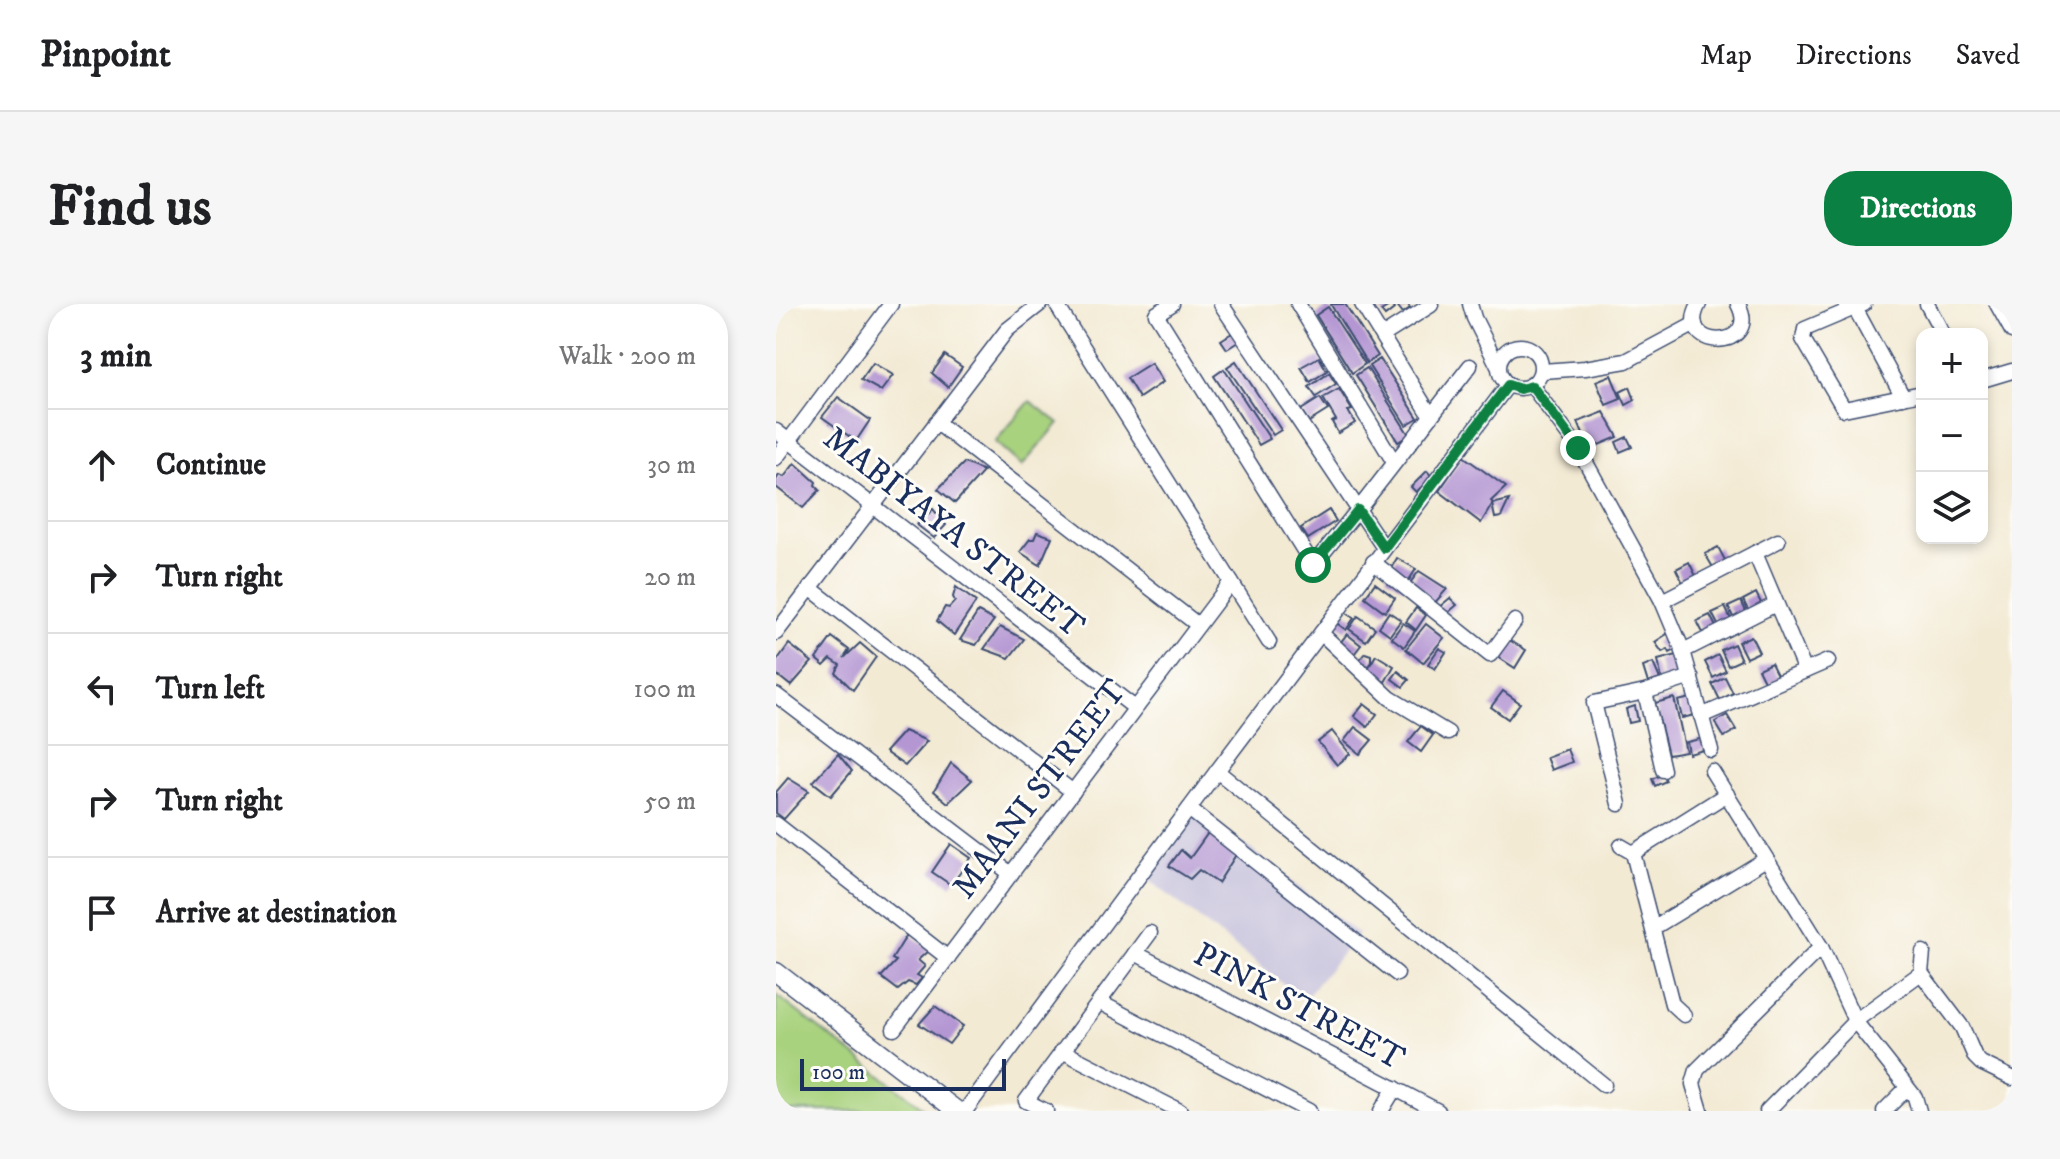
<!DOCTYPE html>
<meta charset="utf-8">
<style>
body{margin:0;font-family:"IM FELL DW Pica",serif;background:#f6f6f6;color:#202124}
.controls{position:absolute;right:24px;top:24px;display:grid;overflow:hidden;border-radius:16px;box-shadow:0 4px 12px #0003}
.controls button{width:72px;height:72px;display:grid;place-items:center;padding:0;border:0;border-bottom:2px solid #e0e0e0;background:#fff;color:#202124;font:40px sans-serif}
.scale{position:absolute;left:24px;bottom:20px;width:206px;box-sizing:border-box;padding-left:8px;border:4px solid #1b2f5e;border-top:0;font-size:22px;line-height:28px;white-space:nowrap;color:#1b2f5e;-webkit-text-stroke:6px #fdfcf7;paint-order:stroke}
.stop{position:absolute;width:24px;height:24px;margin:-18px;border:6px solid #0b8043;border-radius:50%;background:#fff}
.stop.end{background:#0b8043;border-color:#fff;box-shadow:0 2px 8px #0008}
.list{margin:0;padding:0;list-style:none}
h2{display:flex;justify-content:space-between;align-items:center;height:104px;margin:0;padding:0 32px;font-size:34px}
h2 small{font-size:26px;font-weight:400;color:#757577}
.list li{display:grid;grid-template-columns:52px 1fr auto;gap:24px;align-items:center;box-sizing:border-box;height:112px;padding:0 32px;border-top:2px solid #e0e0e0}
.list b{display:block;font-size:30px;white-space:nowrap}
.list em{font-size:26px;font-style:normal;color:#757577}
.icon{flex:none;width:44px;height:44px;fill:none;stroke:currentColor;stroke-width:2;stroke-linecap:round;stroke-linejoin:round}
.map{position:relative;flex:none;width:1236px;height:807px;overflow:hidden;border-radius:32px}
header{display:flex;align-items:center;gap:48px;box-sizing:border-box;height:112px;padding:0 40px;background:#fff;border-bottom:2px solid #e0e0e0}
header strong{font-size:38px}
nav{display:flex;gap:44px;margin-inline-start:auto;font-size:28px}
.intro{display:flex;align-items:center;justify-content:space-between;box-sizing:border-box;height:192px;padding:0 48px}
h1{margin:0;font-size:56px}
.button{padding:20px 36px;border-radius:32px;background:#0b8043;color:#fff;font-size:28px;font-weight:700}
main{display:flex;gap:48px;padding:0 48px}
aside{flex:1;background:#fff;border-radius:32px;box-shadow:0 4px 12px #0003}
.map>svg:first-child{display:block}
.industrial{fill:#c5c0db}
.grass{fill:#a9d27e;stroke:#62806e;stroke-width:2}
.building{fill:#b496d3}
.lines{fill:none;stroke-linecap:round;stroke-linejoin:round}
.minor-casing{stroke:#3b4b70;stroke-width:17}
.major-casing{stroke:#3b4b70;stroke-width:21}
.minor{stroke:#fff;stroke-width:14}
.major{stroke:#fff;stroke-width:18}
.route{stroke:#0b8043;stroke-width:10}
.labels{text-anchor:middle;stroke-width:6;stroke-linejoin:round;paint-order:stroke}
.street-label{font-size:34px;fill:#1b2f5e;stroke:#fdfcf7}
</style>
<header>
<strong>Pinpoint</strong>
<nav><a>Map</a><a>Directions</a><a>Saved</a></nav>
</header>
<div class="intro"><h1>Find us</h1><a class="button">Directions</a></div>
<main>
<aside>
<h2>3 min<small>Walk · 200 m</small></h2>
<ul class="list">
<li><svg class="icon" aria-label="ahead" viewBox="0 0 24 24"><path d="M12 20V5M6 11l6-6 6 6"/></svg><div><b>Continue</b></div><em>30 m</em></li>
<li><svg class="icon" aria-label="right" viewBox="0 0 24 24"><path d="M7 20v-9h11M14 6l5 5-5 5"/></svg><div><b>Turn right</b></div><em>20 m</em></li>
<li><svg class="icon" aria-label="left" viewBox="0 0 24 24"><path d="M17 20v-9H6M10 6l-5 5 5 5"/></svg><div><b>Turn left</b></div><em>100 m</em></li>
<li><svg class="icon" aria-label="right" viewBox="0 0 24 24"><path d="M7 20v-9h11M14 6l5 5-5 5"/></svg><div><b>Turn right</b></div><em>50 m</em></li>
<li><svg class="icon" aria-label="arrive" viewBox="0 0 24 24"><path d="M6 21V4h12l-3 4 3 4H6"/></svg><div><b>Arrive at destination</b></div></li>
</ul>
</aside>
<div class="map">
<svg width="1236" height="807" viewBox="0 0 1236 807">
<rect width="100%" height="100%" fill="#fdfcf7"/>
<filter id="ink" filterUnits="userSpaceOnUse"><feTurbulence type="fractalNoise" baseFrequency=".0125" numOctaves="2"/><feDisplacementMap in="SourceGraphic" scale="16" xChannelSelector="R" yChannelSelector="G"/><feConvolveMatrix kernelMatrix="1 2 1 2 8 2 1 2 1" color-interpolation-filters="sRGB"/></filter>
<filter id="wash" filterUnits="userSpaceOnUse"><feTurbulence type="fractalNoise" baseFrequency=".006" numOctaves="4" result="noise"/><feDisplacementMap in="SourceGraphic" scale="32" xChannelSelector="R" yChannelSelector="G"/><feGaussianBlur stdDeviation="1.8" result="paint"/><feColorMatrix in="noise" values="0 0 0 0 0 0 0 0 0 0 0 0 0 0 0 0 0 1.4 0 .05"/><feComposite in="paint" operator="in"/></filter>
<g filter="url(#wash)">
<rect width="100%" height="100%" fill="#f3ead4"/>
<path class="industrial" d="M424,505L582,630L528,696L372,575Z"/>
<g class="grass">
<path d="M254,97L283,119L246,162L219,138Z"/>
<path d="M0,691L151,807H0Z"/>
</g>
<g id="blocks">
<g class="building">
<path d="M556,0H569L602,52L591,59L555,1Z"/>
<path d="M620,0H632L634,4L627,9Z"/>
<path d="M615,1L618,5L609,12L605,7Z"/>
<path d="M552,3L589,60L576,69L540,11Z"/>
<path d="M456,29L462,38L451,45L445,36Z"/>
<path d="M169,51L186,63L172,83L156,69Z"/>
<path d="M543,53L551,67L534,78L525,63Z"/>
<path d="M604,55L642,114L630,121L593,62Z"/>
<path d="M460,57L505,126L497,131L451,63Z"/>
<path d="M97,59L117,71L105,87L85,76Z"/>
<path d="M375,59L387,78L363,94L351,74Z"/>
<path d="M591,64L633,131L622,138L580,71Z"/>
<path d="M448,65L494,135L483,141L438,72Z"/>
<path d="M553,69L560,80L540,93L533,83Z"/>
<path d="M835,71L845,95L830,101L820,77Z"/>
<path d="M854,83L859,96L850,101L844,88Z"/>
<path d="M563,85L576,106L572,107L579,119L562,129L556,118L560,116L547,94Z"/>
<path d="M62,93L94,116L80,137L46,113Z"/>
<path d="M544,94L552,106L533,118L525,106Z"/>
<path d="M828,108L842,133L813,145L802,118Z"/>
<path d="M851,133L856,143L844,148L840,138Z"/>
<path d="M687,152L730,183L715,197L717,199L705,219L663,187Z"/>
<path d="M19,159L40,178L39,181L44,186L27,204L0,183V176L3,171L8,173Z"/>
<path d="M188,159L208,167L179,199L162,185Z"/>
<path d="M651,167L656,173L640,188L635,183Z"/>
<path d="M733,196L725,213L719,214L716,200Z"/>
<path d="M157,205L170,221L158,234L141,221Z"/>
<path d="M553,206L560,217L532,235L525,224Z"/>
<path d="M261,228L276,233L264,261L244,248L254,235H258Z"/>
<path d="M942,243L950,258L938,265L929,250Z"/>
<path d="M621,254L640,265L628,284L610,273Z"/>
<path d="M913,258L921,274L908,281L900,265Z"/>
<path d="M643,267L671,285L656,302L631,283Z"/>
<path d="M599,279L619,294L609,308L589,293Z"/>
<path d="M180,283L200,298L178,331L161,317L169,303L173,304L179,297L177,293Z"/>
<path d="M980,289L988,305L975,312L967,296Z"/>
<path d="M674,294L681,301L668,312L662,304Z"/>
<path d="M965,297L973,313L960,319L952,303Z"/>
<path d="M949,303L957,319L944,325L936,309Z"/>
<path d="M640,304L650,311L640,326L630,318Z"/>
<path d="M566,306L578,314L570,326L558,317Z"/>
<path d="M202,308L218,316L200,341L184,336Z"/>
<path d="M613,308L625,316L614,331L603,323Z"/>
<path d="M934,311L942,327L929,333L921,317Z"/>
<path d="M582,312L599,324L590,337L573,325Z"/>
<path d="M627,319L639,327L628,343L616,334Z"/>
<path d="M650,320L668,334L647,359L630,345Z"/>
<path d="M224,323L248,335L233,354L208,345Z"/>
<path d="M894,328L905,343L894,349L892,345L886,348L879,338Z"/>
<path d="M571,330L585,341L575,354L561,343Z"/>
<path d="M975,332L983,348L970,354L962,338Z"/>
<path d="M56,333L73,346L68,354L84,339L100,353L77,386L60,369L64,361L55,355L48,362L40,355Z"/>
<path d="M733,336L750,346L739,364L722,353Z"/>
<path d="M13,340L36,358L15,382L0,370V358Z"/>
<path d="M958,340L965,356L952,362L945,346Z"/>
<path d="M663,344L670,348L659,365L652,360Z"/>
<path d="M589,349L595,351V358L590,365L581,359Z"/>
<path d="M905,350L910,370L886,376L882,356Z"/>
<path d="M600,351L618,362L609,378L590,368Z"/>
<path d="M942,351L950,367L937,374L929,358Z"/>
<path d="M877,359L884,375L872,379L867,363Z"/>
<path d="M995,359L1003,375L990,381L982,365Z"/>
<path d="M622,367L633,376L627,383L616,375Z"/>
<path d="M949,373L957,389L944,396L936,380Z"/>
<path d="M727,387L744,399L732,415L715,403Z"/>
<path d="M919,393L923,410L906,414L902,397Z"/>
<path d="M898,394L910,448L892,451L879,399Z"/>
<path d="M588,400L601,410L591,423L578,412Z"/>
<path d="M859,402L862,417L853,419L850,405Z"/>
<path d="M951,411L960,426L948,433L939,418Z"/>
<path d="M645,422L657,431L645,448L632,438Z"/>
<path d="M579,423L596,436L584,450L568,437Z"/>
<path d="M128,427L151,437L129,462L109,448Z"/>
<path d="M556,427L574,450L561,461L542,438Z"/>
<path d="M928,434L931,445L913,450L911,438Z"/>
<path d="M791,445L796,458L775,466L770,453Z"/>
<path d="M62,450L76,467L55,492L37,478Z"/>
<path d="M175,459L196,476L172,499L158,487Z"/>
<path d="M887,470L890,477L879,482L876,475Z"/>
<path d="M12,474L33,487L8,515L0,509V488Z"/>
<path d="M432,529L461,549L442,579L423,566L414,575L393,562L405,546L414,554Z"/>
<path d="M175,540L195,554L175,581L156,568Z"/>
<path d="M132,629L154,645L142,656L149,662L141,671L146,674L140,681L132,678L122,686L105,673L120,657L116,655Z"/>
<path d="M159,702L187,722L173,740L143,720Z"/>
</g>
</g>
</g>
<g filter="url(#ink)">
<use href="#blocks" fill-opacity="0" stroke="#3b4b70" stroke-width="2"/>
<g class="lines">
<defs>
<g id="minor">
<path d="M280,0L493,338"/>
<path d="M396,0L380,10L537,261L582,206L694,62"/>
<path d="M445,0L608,244"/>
<path d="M522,0L618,158"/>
<path d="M586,0L655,112"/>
<path d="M694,0L698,14L722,62"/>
<path d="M923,0C897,47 987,48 962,0"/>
<path d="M1088,0L1029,25L1027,35L1068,105L1146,89"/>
<path d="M1151,0L1167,30"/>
<path d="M1221,0L1236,27"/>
<path d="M1079,4L1127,93"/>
<path d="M606,32L655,1L654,0"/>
<circle cx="744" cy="63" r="21"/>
<path d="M766,67L809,64L850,57L919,20"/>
<path d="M1206,76L1236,67"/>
<path d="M756,82L802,144L886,297L907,347L935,446"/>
<path d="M160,118L422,321"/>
<path d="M0,127L359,404"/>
<path d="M0,154L115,0"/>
<path d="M979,249L1029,367"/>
<path d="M597,258L714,351L739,317"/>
<path d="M34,284L297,488"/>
<path d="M886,297L1002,237"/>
<path d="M0,329L231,26L264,0"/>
<path d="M545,329L614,394L672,429"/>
<path d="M907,347L1000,300"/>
<path d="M869,388L887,466"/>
<path d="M0,391L235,570"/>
<path d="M925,412L1052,357"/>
<path d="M441,467L828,781"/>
<path d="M936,467L1045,643L1079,717L1139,793L1143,807"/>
<path d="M843,500L818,399L869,388L915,373"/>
<path d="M413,505L621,670"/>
<path d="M0,520L172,654"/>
<path d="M845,542L857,549L896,700L908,711"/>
<path d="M857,549L951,490"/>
<path d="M877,624L990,555"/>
<path d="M1147,648L1145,669L1186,723L1199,753L1205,759L1236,774"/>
<path d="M359,649L662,807"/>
<path d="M323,698L533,807"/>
<path d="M118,725L455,278"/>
<path d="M286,747L404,807"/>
<path d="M189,807L441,467L732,81"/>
<path d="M270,807L250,797L374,629"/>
<path d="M605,807L619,784"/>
<path d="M925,807L917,780L921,766L1045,643"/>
<path d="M991,807L1079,717L1145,669"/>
<path d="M1108,807L1131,784"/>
</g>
<path id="major" d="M0,668L181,807"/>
</defs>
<use href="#minor" class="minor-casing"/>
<use href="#major" class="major-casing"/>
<use href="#minor" class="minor"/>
<use href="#major" class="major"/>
</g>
</g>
<g class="lines" filter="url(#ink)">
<path class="route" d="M537,261L582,206L608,244L732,81L744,85L756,82L802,144"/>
</g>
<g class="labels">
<g class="street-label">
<text transform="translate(179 227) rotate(38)" y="12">MABIYAYA STREET</text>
<text transform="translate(262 484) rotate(-53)" y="12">MAANI STREET</text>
<text transform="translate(524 701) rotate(28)" y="12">PINK STREET</text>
</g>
</g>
</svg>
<div class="controls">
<button>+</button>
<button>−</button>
<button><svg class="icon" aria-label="layers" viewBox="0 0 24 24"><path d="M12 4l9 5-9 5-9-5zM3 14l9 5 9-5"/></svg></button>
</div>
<div class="scale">100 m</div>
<div class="stop" style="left:537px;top:261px"></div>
<div class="stop end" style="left:802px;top:144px"></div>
</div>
</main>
